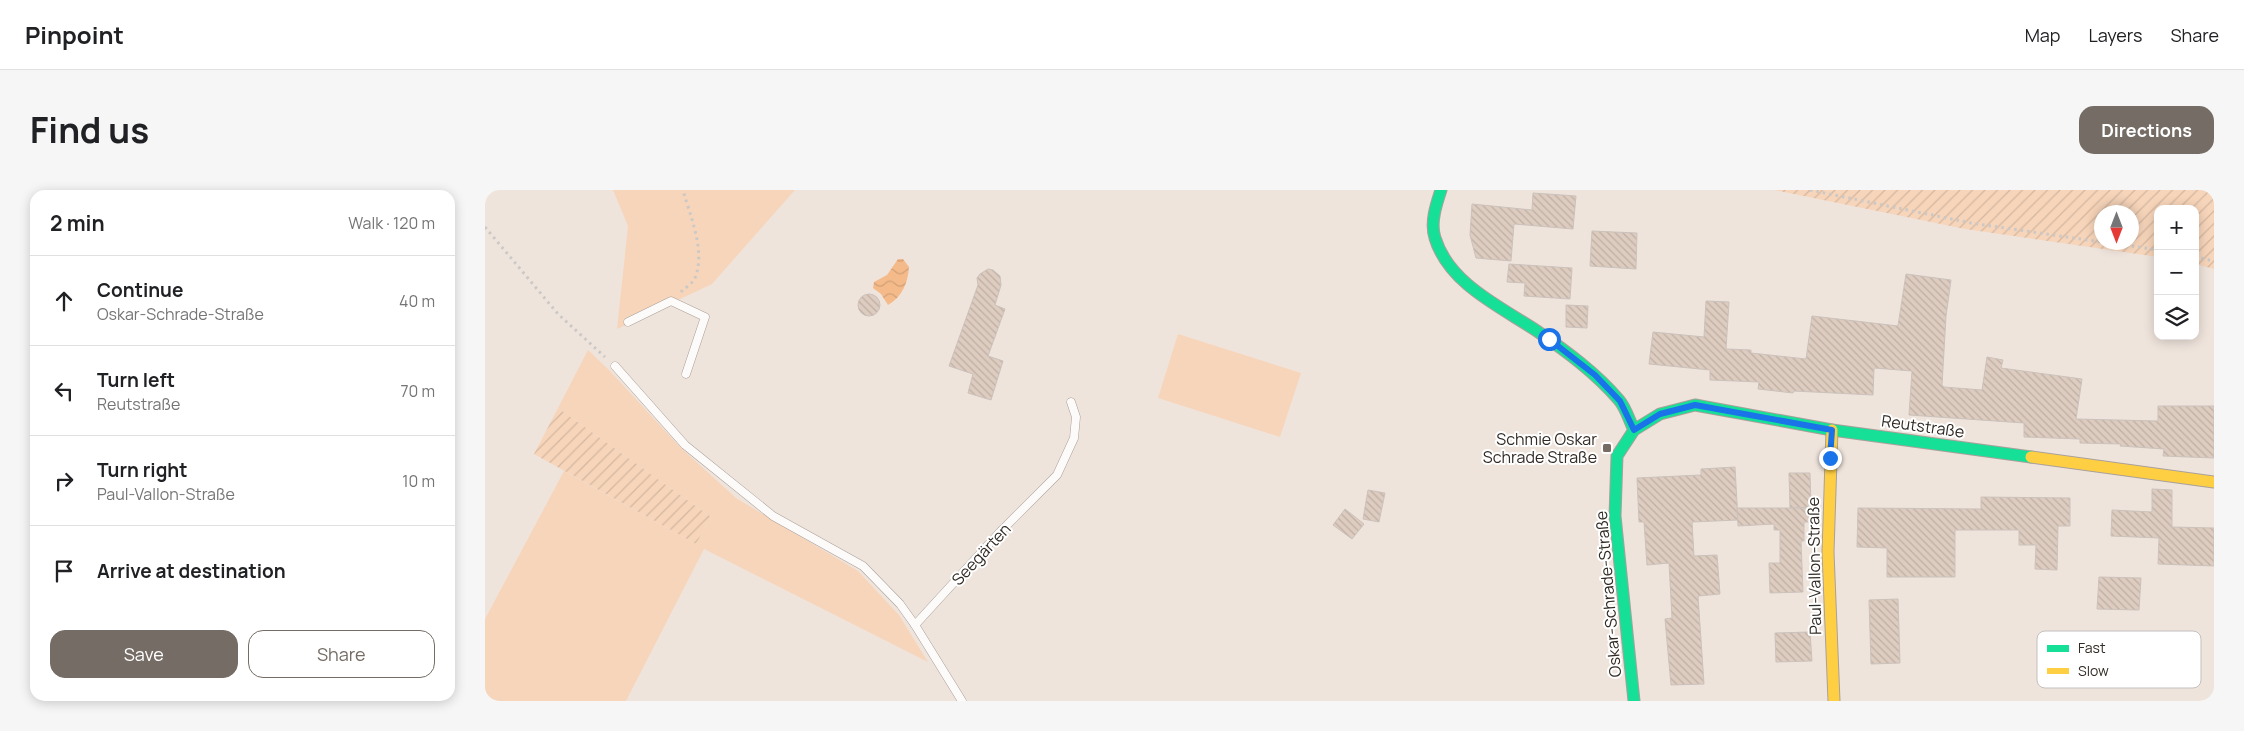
<!DOCTYPE html>
<meta charset="utf-8">
<style>
body{margin:0;font-family:Manrope,sans-serif;background:#f6f6f6;color:#202124}
.controls{position:absolute;right:15px;top:15px;display:grid;overflow:hidden;border-radius:10px;box-shadow:0 2px 12px #0003}
.controls button{width:45px;height:45px;display:grid;place-items:center;padding:0;border:0;border-bottom:1px solid #e0e0e0;background:#fff;color:#202124;font:25px sans-serif}
.compass{position:absolute;left:1609px;top:15px;width:45px;height:45px;border-radius:50%;background:#fff;box-shadow:0 2px 12px #0003;rotate:180deg}
.stop{position:absolute;width:15px;height:15px;margin:-11px;border:4px solid #1a73e8;border-radius:50%;background:#fff}
.stop.end{background:#1a73e8;border-color:#fff;box-shadow:0 1px 5px #0008}
.list{margin:0;padding:0;list-style:none}
h2{display:flex;justify-content:space-between;align-items:center;height:65px;margin:0;padding:0 20px;font-size:21px}
h2 small{font-size:16px;font-weight:400;color:#757577}
.list li{display:grid;grid-template-columns:32px 1fr auto;gap:15px;align-items:center;box-sizing:border-box;height:90px;padding:0 20px;border-top:1px solid #e0e0e0}
.list b{display:block;font-size:19px;white-space:nowrap}
.list p{margin:0;font-size:16px;white-space:nowrap;color:#757577}
.list em{font-size:16px;font-style:normal;color:#757577}
.actions{display:flex;gap:10px;padding:15px 20px}
.actions a{flex:1;padding:11px 0;border:1px solid #746c65;border-radius:15px;text-align:center;font-size:18px;color:#746c65}
.actions .main{background:#746c65;color:#fff}
.icon{flex:none;width:28px;height:28px;fill:none;stroke:currentColor;stroke-width:2;stroke-linecap:round;stroke-linejoin:round}
.map{position:relative;flex:none;width:1729px;height:511px;overflow:hidden;border-radius:15px}
header{display:flex;align-items:center;gap:30px;box-sizing:border-box;height:70px;padding:0 25px;background:#fff;border-bottom:1px solid #e0e0e0}
header strong{font-size:24px}
nav{display:flex;gap:28px;margin-inline-start:auto;font-size:18px}
.intro{display:flex;align-items:center;justify-content:space-between;box-sizing:border-box;height:120px;padding:0 30px}
h1{margin:0;font-size:35px}
.button{padding:12px 22px;border-radius:15px;background:#746c65;color:#fff;font-size:18px;font-weight:700}
main{display:flex;gap:30px;padding:0 30px}
aside{flex:1;background:#fff;border-radius:15px;box-shadow:0 2px 12px #0003}
.map>svg:first-child{display:block}
.grass{fill:#f7d5ba}
.garden{fill:url(#garden-furrows);fill-rule:evenodd}
.water{fill:url(#water-waves)}
.building{fill:url(#building-back-hatch);stroke:#cbc2bc}
.lines{fill:none;stroke-linecap:round;stroke-linejoin:round}
.lane-casing{stroke:#a9a09a;stroke-width:9}
.fast-casing{stroke:#a9a09a;stroke-width:13}
.slow-casing{stroke:#a9a09a;stroke-width:13}
.path{stroke:#cbc8c6;stroke-width:3;stroke-dasharray:2.5 4;stroke-linecap:butt}
.lane{stroke:#fdfbfa;stroke-width:8}
.fast{stroke:#16e098;stroke-width:11}
.slow{stroke:#ffcf43;stroke-width:11}
.route{stroke:#1a73e8;stroke-width:6}
.poi-dot{fill:#746c65;stroke:#fff;stroke-width:2}
.labels{text-anchor:middle;stroke-width:4;stroke-linejoin:round;paint-order:stroke}
.street-label{font-size:16px;fill:#322b25;stroke:#fff}
.poi-label{font-size:16px;fill:#322b25;stroke:#fff;text-anchor:end}
.key{fill:#fff;stroke:#c2bfbe;stroke-width:1}
.key-label{font-size:14px;fill:#322b25}
</style>
<header>
<strong>Pinpoint</strong>
<nav><a>Map</a><a>Layers</a><a>Share</a></nav>
</header>
<div class="intro"><h1>Find us</h1><a class="button">Directions</a></div>
<main>
<aside>
<h2>2 min<small>Walk · 120 m</small></h2>
<ul class="list">
<li><svg class="icon" aria-label="ahead" viewBox="0 0 24 24"><path d="M12 20V5M6 11l6-6 6 6"/></svg><div><b>Continue</b><p>Oskar-Schrade-Straße</p></div><em>40 m</em></li>
<li><svg class="icon" aria-label="left" viewBox="0 0 24 24"><path d="M17 20v-9H6M10 6l-5 5 5 5"/></svg><div><b>Turn left</b><p>Reutstraße</p></div><em>70 m</em></li>
<li><svg class="icon" aria-label="right" viewBox="0 0 24 24"><path d="M7 20v-9h11M14 6l5 5-5 5"/></svg><div><b>Turn right</b><p>Paul-Vallon-Straße</p></div><em>10 m</em></li>
<li><svg class="icon" aria-label="arrive" viewBox="0 0 24 24"><path d="M6 21V4h12l-3 4 3 4H6"/></svg><div><b>Arrive at destination</b></div></li>
</ul>
<div class="actions"><a class="main">Save</a><a>Share</a></div>
</aside>
<div class="map">
<svg width="1729" height="511" viewBox="0 0 1729 511">
<defs>
<pattern id="garden-furrows" width="10" height="10" patternUnits="userSpaceOnUse" patternTransform="scale(1.25)"><rect width="10" height="10" fill="#f7d5ba"/><path d="M-1 1l2-2M0 10L10 0M9 11l2-2" fill="none" stroke="#d4b7a0"/></pattern>
<pattern id="water-waves" width="16" height="10" patternUnits="userSpaceOnUse" patternTransform="scale(1.25)"><rect width="16" height="10" fill="#f5ba89"/><path d="M0 5q4-4 8 0t8 0" fill="none" stroke="#d2a076"/></pattern>
<pattern id="building-back-hatch" width="6" height="6" patternUnits="userSpaceOnUse" patternTransform="scale(1.25)"><rect width="6" height="6" fill="#ddccbf"/><path d="M-1 5l2 2M0 0l6 6M5-1l2 2" fill="none" stroke="#beafa4"/></pattern>
</defs>
<rect width="100%" height="100%" fill="#efe4dc"/>
<g class="grass">
<path d="M128,0H310L227,94L132,139L143,36Z"/>
<path d="M693,144L816,183L795,247L673,208Z"/>
<path d="M103,160L125,181L195,257L251,308L373,381L414,425L443,472L219,359L141,511H0V429L79,281L211,354L226,327L73,218Z"/>
</g>
<g class="garden">
<path d="M1289,0H1729V79L1710,74V19H1673V67L1480,39ZM1616,22H1646V52H1616Z"/>
<path d="M73,218L226,327L211,354L49,264Z"/>
</g>
<path class="water" d="M413,69H418L424,77C423,93 417,107 403,115L396,104L388,98L389,92L402,85Z"/>
<g class="building">
<path d="M1048,3L1091,6L1088,39L1029,34L1026,71L991,68L985,45L987,14L1047,20Z"/>
<path d="M1107,41L1152,43L1151,79L1105,76Z"/>
<path d="M1024,74L1087,78L1085,109L1039,106L1040,93L1022,92Z"/>
<path d="M503,79L508,80L515,86L516,95L510,115L520,119L503,166L518,171L506,210L483,203L488,184L464,176L493,95L492,88L495,84Z"/>
<path d="M1421,84L1466,90L1461,126L1457,195L1459,197L1497,200L1502,167L1518,170L1516,178L1597,189L1591,229L1673,231V216H1729V268L1678,266L1679,259L1635,256L1636,254L1595,253V249L1539,247V233L1424,225L1427,181L1389,178L1388,205L1309,201L1308,203L1273,199L1274,192L1225,190V180L1164,174L1168,142L1219,147L1221,111L1244,112L1241,159L1266,160V163L1321,169L1327,126L1413,136Z"/>
<circle cx="384" cy="115" r="11"/>
<path d="M1081,115L1103,116L1102,138L1081,137Z"/>
<path d="M1250,277L1253,330L1207,332L1209,366L1232,365L1235,404L1213,406L1219,494L1186,495L1180,429L1187,428L1184,373L1162,375L1159,332H1154L1152,288L1216,285V279Z"/>
<path d="M1304,283H1325L1326,317L1305,318Z"/>
<path d="M1667,299L1687,300V337L1729,338V376L1673,374L1674,348L1626,346L1627,320L1667,322Z"/>
<path d="M883,300L900,303L894,332L878,329Z"/>
<path d="M1496,307L1585,308V336H1573L1572,380L1550,379L1551,355H1534V340H1470V387H1402V358L1372,357L1373,318L1496,319Z"/>
<path d="M1252,318H1331V332H1319V351H1316L1318,402L1285,403L1284,373H1295V340H1289V334L1253,336Z"/>
<path d="M860,319L879,334L867,349L848,335Z"/>
<path d="M1614,387L1656,388L1654,420L1612,419Z"/>
<path d="M1413,409L1415,473L1386,474L1384,410Z"/>
<path d="M1325,442L1327,471L1291,472L1290,443Z"/>
</g>
<g class="lines">
<defs>
<g id="lane">
<path d="M143,132L186,111L220,127L201,184"/>
<path d="M130,176L200,255L288,326L378,376L415,414L430,435"/>
<path d="M477,511L430,435L515,342L572,285L589,248L591,227L586,212"/>
</g>
<g id="fast">
<path d="M956,0C951,15 945,33 950,48C964,94 1016,117 1052,141C1081,161 1111,183 1134,210C1141,218 1144,230 1149,240"/>
<path d="M1149,511L1130,326L1132,266L1149,240L1175,224L1210,215L1347,240L1546,267"/>
</g>
<g id="slow">
<path d="M1347,240L1343,362L1349,511"/>
<path d="M1546,267L1729,292"/>
</g>
</defs>
<use href="#lane" class="lane-casing"/>
<use href="#fast" class="fast-casing"/>
<use href="#slow" class="slow-casing"/>
<g class="path">
<path d="M1325,0L1486,33L1616,52"/>
<path d="M0,37L73,124L120,167"/>
<path d="M1621,52L1673,60"/>
<path d="M1710,67L1729,71"/>
<path d="M196,102C200,98 207,94 210,88C221,61 205,26 198,0"/>
</g>
<use href="#lane" class="lane"/>
<use href="#fast" class="fast"/>
<use href="#slow" class="slow"/>
</g>
<g class="lines">
<path class="route" d="M1064,149L1110,185L1135,211L1149,240L1175,224L1210,215L1347,240L1345,268"/>
</g>
<rect class="poi-dot" x="1117" y="253" width="10" height="10" rx="2.5"/>
<g class="labels">
<g class="street-label">
<text transform="translate(1438 236) rotate(8)" y="6">Reutstraße</text>
<text transform="translate(496 364) rotate(-47)" y="6">Seegärten</text>
<text transform="translate(1329 376) rotate(-91)" y="6">Paul-Vallon-Straße</text>
<text transform="translate(1123 404) rotate(-95)" y="6">Oskar-Schrade-Straße</text>
</g>
<g class="poi-label">
<text x="1112" y="255">Schmie Oskar<tspan x="1112" dy="18">Schrade Straße</tspan></text>
</g>
</g>
<rect x="1552" y="441" width="164" height="57" rx="8" class="key"/>
<rect x="1562" y="455" width="22" height="7" fill="#16e098"/>
<rect x="1562" y="478" width="22" height="6" fill="#ffcf43"/>
<g class="key-label">
<text x="1593" y="463">Fast</text>
<text x="1593" y="486">Slow</text>
</g>
</svg>
<div class="controls">
<button>+</button>
<button>−</button>
<button><svg class="icon" aria-label="layers" viewBox="0 0 24 24"><path d="M12 4l9 5-9 5-9-5zM3 14l9 5 9-5"/></svg></button>
</div>
<svg class="compass" viewBox="-18 -18 36 36"><path d="M0-13l5 13h-10z" fill="#e53935"/><path d="M0 13l5-13h-10z" fill="#757577"/></svg>
<div class="stop" style="left:1064px;top:149px"></div>
<div class="stop end" style="left:1345px;top:268px"></div>
</div>
</main>
